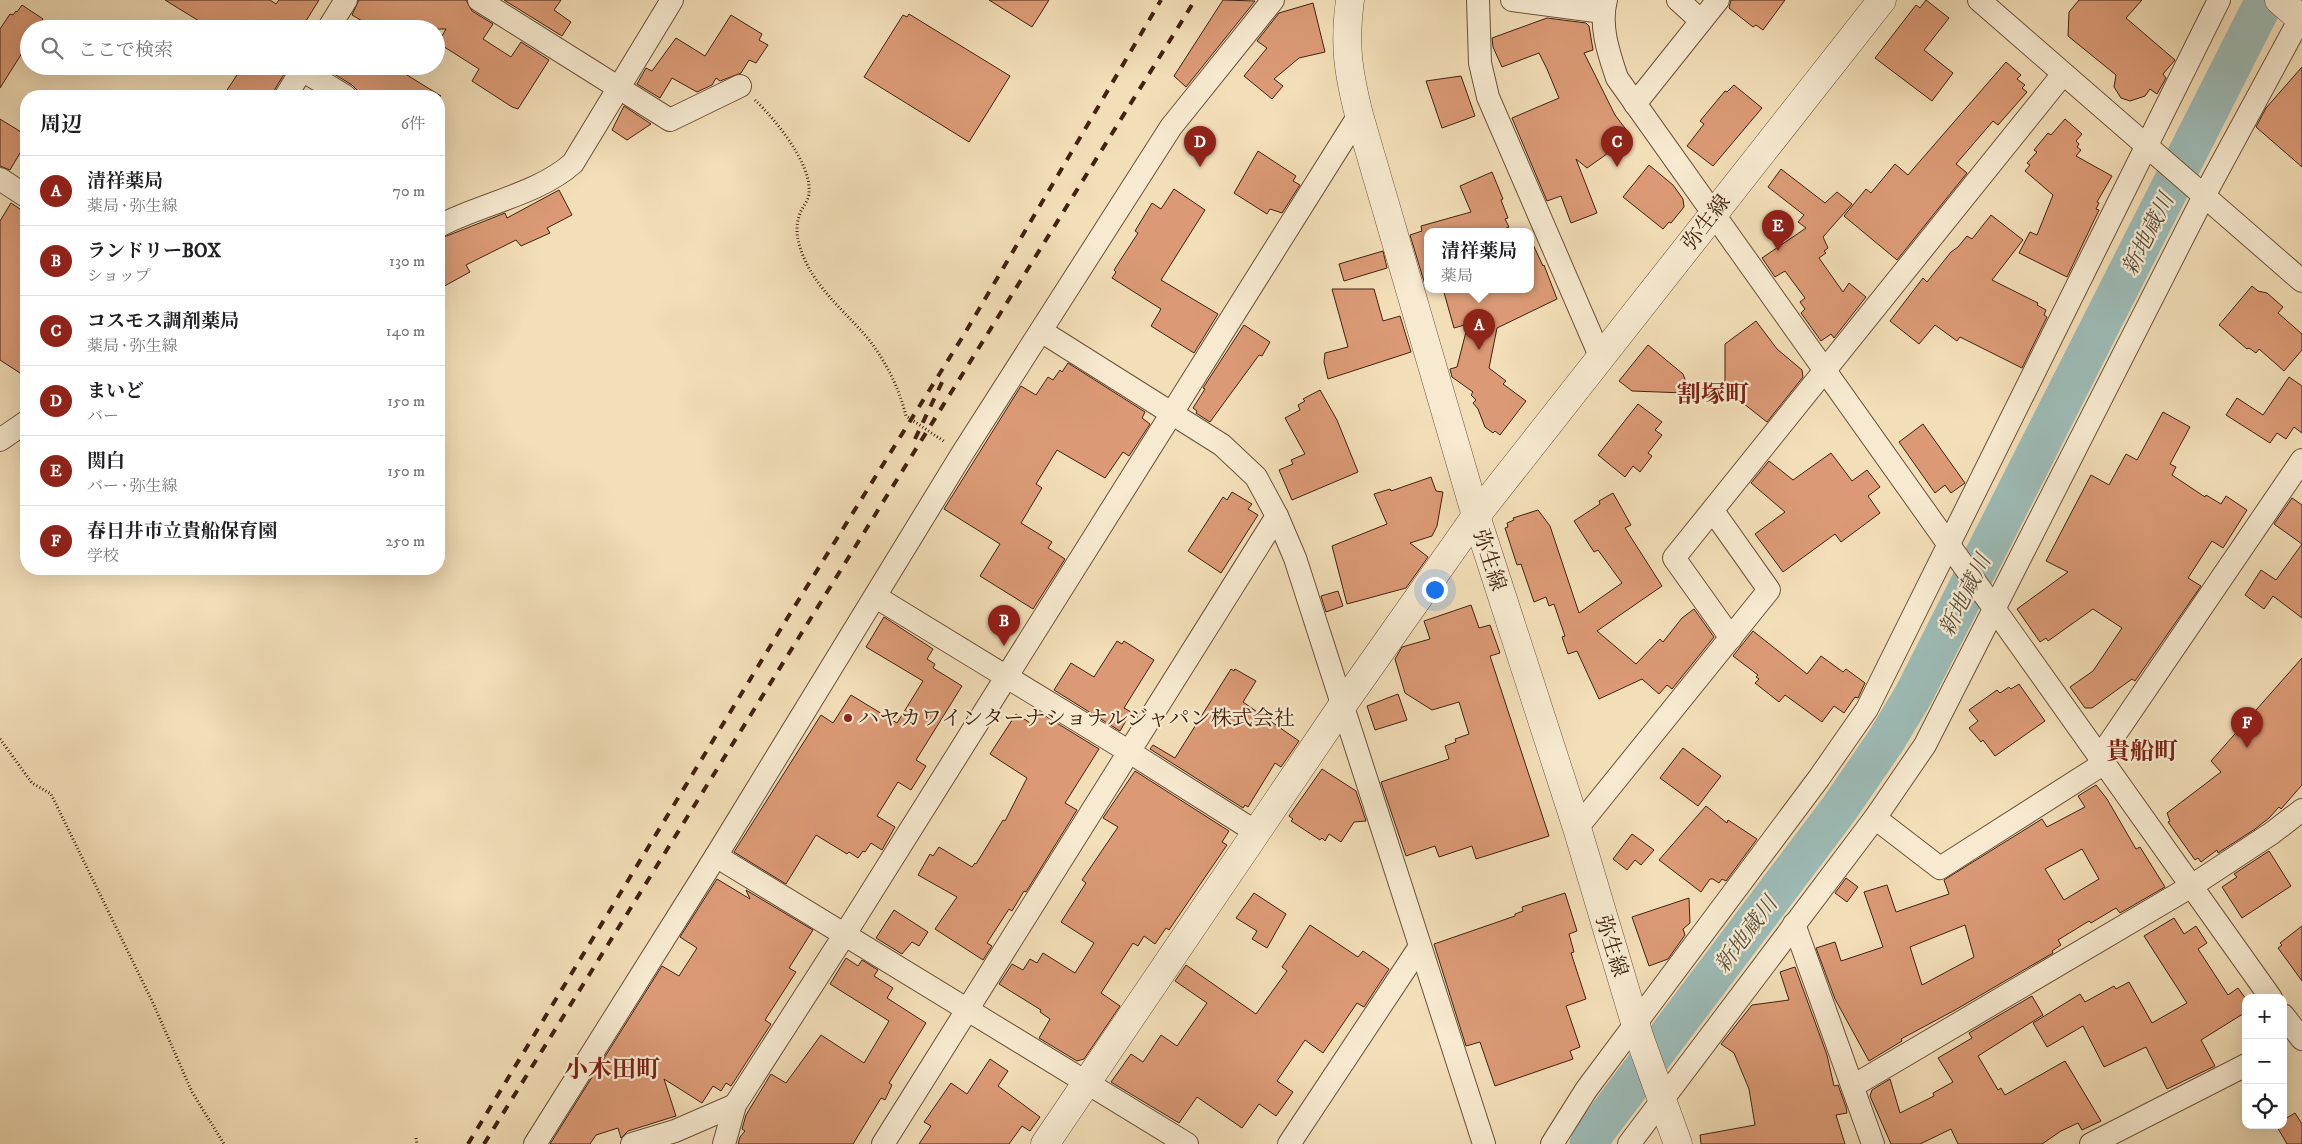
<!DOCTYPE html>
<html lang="ja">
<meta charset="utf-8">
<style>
body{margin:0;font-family:"IM FELL DW Pica","Noto Serif JP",serif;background:#f6f6f6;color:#202124}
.controls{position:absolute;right:15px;bottom:15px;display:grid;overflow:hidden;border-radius:10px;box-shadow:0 5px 20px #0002}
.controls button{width:45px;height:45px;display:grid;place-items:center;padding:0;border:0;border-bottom:1px solid #e0e0e0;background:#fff;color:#202124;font:25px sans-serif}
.you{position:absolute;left:1434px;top:589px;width:18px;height:18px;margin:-12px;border:4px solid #fff;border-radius:50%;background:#1a73e8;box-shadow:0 0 0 8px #1a73e833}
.badge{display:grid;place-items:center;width:32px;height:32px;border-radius:50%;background:#8f2418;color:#fff;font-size:16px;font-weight:700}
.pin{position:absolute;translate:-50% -41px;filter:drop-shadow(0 1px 2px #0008)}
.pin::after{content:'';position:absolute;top:26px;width:18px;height:15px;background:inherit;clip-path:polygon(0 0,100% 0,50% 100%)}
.popup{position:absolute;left:1424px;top:228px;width:110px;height:65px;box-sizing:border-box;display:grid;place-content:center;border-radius:10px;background:#fff;filter:drop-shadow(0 1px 4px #0005);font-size:16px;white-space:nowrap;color:#757577}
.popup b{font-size:19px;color:#202124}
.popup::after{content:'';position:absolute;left:50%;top:100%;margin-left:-10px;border:10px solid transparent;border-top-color:#fff}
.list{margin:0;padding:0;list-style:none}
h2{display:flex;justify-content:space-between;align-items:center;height:65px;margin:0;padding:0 20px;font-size:21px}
h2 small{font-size:16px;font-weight:400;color:#757577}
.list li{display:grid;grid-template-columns:32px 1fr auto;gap:15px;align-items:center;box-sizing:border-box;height:70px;padding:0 20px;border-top:1px solid #e0e0e0}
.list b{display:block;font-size:19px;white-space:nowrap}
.list p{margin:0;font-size:16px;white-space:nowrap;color:#757577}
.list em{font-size:16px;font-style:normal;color:#757577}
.icon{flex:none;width:28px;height:28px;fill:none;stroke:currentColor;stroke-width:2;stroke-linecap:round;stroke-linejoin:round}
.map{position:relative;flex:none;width:2302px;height:1144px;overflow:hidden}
.search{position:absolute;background:#fff;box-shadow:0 5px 20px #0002;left:20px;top:20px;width:425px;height:55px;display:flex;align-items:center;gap:12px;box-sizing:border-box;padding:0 18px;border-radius:28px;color:#757577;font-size:19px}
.panel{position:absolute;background:#fff;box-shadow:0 5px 20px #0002;left:20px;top:90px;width:425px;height:485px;border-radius:20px}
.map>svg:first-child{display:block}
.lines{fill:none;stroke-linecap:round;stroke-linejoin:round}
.river{stroke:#9dbbb6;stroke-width:39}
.building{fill:#db9a75;stroke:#41220e;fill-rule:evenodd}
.minor-casing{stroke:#6d5138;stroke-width:24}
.tertiary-casing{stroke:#6d5138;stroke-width:29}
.path{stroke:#41220e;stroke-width:3;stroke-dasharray:1 2.5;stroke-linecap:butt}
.minor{stroke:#f7ead0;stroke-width:22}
.tertiary{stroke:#f7ead0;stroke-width:28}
.rail{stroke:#41220e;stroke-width:4;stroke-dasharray:9 9;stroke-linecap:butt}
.poi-dot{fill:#8f2418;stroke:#f7ead0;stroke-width:2}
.labels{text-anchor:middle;stroke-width:4.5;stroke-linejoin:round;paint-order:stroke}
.street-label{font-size:21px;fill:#41220e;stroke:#f7ead0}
.poi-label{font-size:21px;fill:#41220e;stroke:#f7ead0;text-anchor:start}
.water-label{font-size:22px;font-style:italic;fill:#5d5040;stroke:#f7ead0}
.quarter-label{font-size:24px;font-weight:bold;fill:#7a1f14;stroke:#f7ead0}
</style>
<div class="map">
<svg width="2302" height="1144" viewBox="0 0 2302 1144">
<rect width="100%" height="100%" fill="#f2deb7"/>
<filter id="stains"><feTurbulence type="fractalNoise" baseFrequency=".004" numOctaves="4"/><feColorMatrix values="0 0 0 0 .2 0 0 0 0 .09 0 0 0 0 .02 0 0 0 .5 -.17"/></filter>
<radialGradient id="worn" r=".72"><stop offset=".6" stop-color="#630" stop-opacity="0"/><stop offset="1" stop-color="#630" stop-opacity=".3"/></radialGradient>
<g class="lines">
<path class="river" d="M1589,1144L1596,1131L1839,809L1885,742L1914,694L2265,0"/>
</g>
<g class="building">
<path d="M165,0H270L276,4L279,0H319L301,29H212Z"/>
<path d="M359,0H466L472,11L493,24L483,39L511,57L521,42L549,60L518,109L512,107L472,81L479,69L438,43L446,29H360L364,22L352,15Z"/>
<path d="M504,0H561L554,10L571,22L562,36Z"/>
<path d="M989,0H1049L1032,27Z"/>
<path d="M1223,0L1255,1L1186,87L1174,76Z"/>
<path d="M1731,0H1785L1763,30L1756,25L1753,27L1729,8Z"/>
<path d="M1926,0L1949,18L1924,50L1953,73L1932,101L1875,58L1916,5L1920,8Z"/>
<path d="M2079,0H2142L2126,18L2175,60L2163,74L2166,78L2157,94L2150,89L2145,96L2130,101L2121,98L2114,87L2116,75L2068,36L2069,12Z"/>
<path d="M1313,3L1325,52L1299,58L1274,79L1283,86L1272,99L1244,76L1267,48L1257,41L1279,13Z"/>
<path d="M22,5L43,19L37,29H29V42L0,88V29L10,14L13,15L16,11L17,12Z"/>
<path d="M909,14L1010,76L969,142L864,77L903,15L907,17Z"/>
<path d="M731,15L762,34L759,40L768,45L756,63L749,60L741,73L720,81L716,78L712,85L697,92L672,78L660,98L637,84L646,68L652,71L676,38L705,56Z"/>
<path d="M1547,18L1586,23L1589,26L1593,50L1584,53L1615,115L1628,132V139L1587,168L1576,159L1597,213L1571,223L1561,196L1547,201L1512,118L1559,98L1547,69L1539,53L1502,67L1493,47L1492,38Z"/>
<path d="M2006,62L2021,75L2017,79L2025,85L2022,88L2027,92L1998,125L1993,121L1956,164L1967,173L1897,260L1844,216L1866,189L1871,193L1895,164L1908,175Z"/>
<path d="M243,66H289L275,89L273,96H223Z"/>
<path d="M321,66H413L407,75L441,96H358L357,90L352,85Z"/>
<path d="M2302,67V167L2256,127L2266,108Z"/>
<path d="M1461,76L1475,116L1442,128L1426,81Z"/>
<path d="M1734,85L1762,108L1713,166L1687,146L1704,124L1700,121L1725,91L1727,92Z"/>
<path d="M624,106L651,124L627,140L612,130Z"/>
<path d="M0,119L26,135V143L10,170L0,166Z"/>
<path d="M2065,119L2082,134L2076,141L2079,144L2077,147L2081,150L2076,156L2112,176L2097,202L2099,203L2096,209L2099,210L2067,277L2019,253L2030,232L2037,235L2053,195L2025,171L2030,165L2027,163L2037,152L2034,150L2048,133L2051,135Z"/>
<path d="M1258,151L1296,176L1293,181L1300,185L1282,213L1270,209L1267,214L1234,193Z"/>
<path d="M1649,165L1673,185L1683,199L1684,207L1671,223L1669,222L1663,229L1623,197Z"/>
<path d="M1781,169L1825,203L1837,192L1852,204L1823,237L1828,248L1824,251L1826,253L1819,258L1843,292L1849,283L1866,297L1834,338L1831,334L1821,341L1801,313L1805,309L1800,302L1805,298L1785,271L1775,277L1762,258L1806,228L1798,222L1804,215L1768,187Z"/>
<path d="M1492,172L1503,199L1501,200L1508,218L1505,219L1509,227L1500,231H1428V288H1426L1410,235L1422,231L1421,226L1471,212L1460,186Z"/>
<path d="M1174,189L1205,210L1161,280L1218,314L1194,353L1151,326L1161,309L1112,278L1116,272L1114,270L1138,233L1135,231L1152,203L1161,209Z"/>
<path d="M559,190L572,215L547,228L550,233L521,246L516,240L466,265L470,272L439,289V239L505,213L507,218Z"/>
<path d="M11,203L26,213V363L20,373L0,360V221Z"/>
<path d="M1991,215L2023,240L1992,280L2038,303L2037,305L2046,310L2044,315L2047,317L2022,368L1960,337L1957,341L1935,325L1919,344L1890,321L1923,278L1927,282L1951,252L1958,247L1967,236L1972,239Z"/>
<path d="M1530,238L1543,266L1544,265L1557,299L1497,328L1489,368L1506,381L1503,384L1526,401L1500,435L1495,431L1493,433L1485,427L1478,409L1473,403L1476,400L1471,395L1473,392L1452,377L1450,369L1457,367L1468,324L1454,328L1443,289H1530Z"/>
<path d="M1383,251L1387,268L1344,281L1339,264Z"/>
<path d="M2252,286L2258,291L2267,293L2283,307L2278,313L2302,334V350L2284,371L2259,349L2256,353L2249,348L2247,349L2219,325Z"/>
<path d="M1332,289H1374L1383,321L1400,316L1411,352L1328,379L1324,362L1325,353L1348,347Z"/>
<path d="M1756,321L1777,349L1802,370L1803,377L1767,422L1725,389V344Z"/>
<path d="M1244,325L1270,342L1262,356L1259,355L1210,422L1196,413L1197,411L1193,408L1205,389L1203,388Z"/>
<path d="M1648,345L1683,374L1686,382L1685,393L1632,391L1619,381Z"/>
<path d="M1068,363L1145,412L1142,418L1150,424L1129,456L1123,452L1105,478L1057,450L1036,484L1042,488L1021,523L1052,542L1048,548L1065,559L1033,609L980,576L1000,544L944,509L1021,386L1036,395L1048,377L1053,380L1060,370L1062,372Z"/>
<path d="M2289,377L2302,386V433L2294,427L2286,439L2277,433L2270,443L2226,415L2237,398L2263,415Z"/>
<path d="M1320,390L1337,420L1358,472L1292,500L1279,470L1293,464L1291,460L1305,454L1285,418L1300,410L1298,405L1305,401L1303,399Z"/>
<path d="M1638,404L1662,422L1655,430L1662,435L1648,453L1652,456L1640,472L1633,466L1625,477L1598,455Z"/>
<path d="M2163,412L2190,427L2170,464L2176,467L2172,475L2205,497L2206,495L2221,504L2226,496L2247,510L2223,548L2212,541L2188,578L2201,586L2135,681L2132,679L2092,708H2085L2070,687L2093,671L2122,628L2093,609L2048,641L2046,638L2040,642L2017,609L2068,572L2046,561L2091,475L2109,485L2126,454L2137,460Z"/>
<path d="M1923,424L1965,483L1951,493L1945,485L1935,493L1899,442Z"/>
<path d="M1831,453L1852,481L1867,470L1880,487L1868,496L1880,513L1841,542L1835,534L1783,572L1755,534L1785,512L1751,483L1769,461L1793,480Z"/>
<path d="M1431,477L1436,491L1443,492L1437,526L1432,536L1410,543L1428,557L1406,588L1347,604L1332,546L1387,524L1374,494L1390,489L1391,491Z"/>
<path d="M1232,492L1252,504L1248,509L1258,515L1221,573L1188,551L1223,497L1227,500Z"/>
<path d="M1613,493L1631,525L1625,528L1662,586L1597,631L1636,664L1660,639L1663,642L1682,618L1694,609L1714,637L1672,689L1667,685L1659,694L1642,679L1599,699L1577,651L1568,654L1562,637L1565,636L1554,604L1549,606L1546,597L1534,602L1521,564L1517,565L1505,528L1508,527L1507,523L1514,520L1513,518L1538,510L1550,526L1579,613L1622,583L1598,550L1594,552L1574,521L1600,504L1599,501Z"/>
<path d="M2292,498L2302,505V544L2274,524Z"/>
<path d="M2302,544V618L2273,596L2264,609L2245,595L2261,570L2276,580Z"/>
<path d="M1338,591L1343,606L1326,612L1321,596Z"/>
<path d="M1471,605L1479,628L1490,625L1500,653L1490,656L1549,836L1476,859L1472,846L1439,857L1435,846L1406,856L1381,782L1449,759L1445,746L1456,742L1455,739L1469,734L1459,702L1432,710L1405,693L1395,659L1402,647L1430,639L1424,621Z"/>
<path d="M884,617L933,649L927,659L935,664L933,668L962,686L916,760L926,766L911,790L898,782L877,816L895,827L882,850L871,843L865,852L863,851L858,858L849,852L847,854L816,835L786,884L734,852L821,715L833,723L851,695L897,723L923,681L866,647Z"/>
<path d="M1753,631L1807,674L1821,656L1843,672L1846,669L1865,683L1858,698L1855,697L1844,713L1834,706L1822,722L1785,695L1779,702L1755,683L1759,679L1756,677L1758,675L1733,656Z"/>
<path d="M1117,641L1122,644L1124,641L1154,660L1124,708L1131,712L1120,731L1054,690L1071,663L1094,677Z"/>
<path d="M2302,658V785L2281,809L2279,807L2269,818L2255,829L2218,853L2217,850L2201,862L2198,858L2195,860L2168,822L2170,821L2167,813L2221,772L2211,761Z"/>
<path d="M1231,669L1234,671L1235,669L1256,681L1243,702L1299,741L1281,767L1275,763L1248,807L1245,805L1243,808L1150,749L1153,745L1175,758Z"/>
<path d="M2019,684L2045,721L1995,756L1983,740L1981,742L1969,728L1978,721L1969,710L1997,690L2000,693L2009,687L2011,689Z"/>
<path d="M1398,694L1407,720L1375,730L1367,706Z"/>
<path d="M1039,712L1099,749L1065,803L1077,810L1026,892L1024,891L1012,911L1009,909L987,943L992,946L983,960L935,929L957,897L918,875L930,854L933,856L939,847L972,867L975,863L976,864L1003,820L1005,821L1027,778L990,754L1016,714L1032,724Z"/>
<path d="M1683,748L1721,776L1698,806L1660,778Z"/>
<path d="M1322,769L1356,791L1366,821L1354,822L1341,842L1329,834L1325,841L1322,838L1320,840L1291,821L1293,819L1289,816Z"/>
<path d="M1135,771L1229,831L1222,842L1227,845L1169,930L1166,928L1155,944L1144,936L1138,946L1133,943L1101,993L1120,1006L1084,1059L1077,1061L1039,1038L1050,1019L1040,1012L1041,1010L999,984L1012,964L1023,970L1030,959L1037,963L1043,953L1075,973L1094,943L1061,922L1086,883L1082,880L1118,827L1103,818Z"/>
<path d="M2096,785L2107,799L2136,849L2140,847L2165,887L2120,913L2116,908L2091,923L2089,921L2058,940L2061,945L2052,951L2053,953L1955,1010L1901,1039L1902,1041L1869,1061L1835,999L1816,948L1835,942L1841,961L1883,947L1864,892L1887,885L1896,912L1949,894L1944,880L2042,819L2047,827L2085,807L2078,796ZM2082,849L2099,879L2064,900L2045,869ZM1965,925L1974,957L1922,985L1910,947Z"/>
<path d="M1706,806L1727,823L1728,820L1757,839L1726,881L1722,879L1719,883L1713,879H1710L1701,892L1659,860Z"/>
<path d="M1632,834L1654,850L1641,865L1635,860L1627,870L1613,859Z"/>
<path d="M2269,851L2291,886L2242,918L2222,887L2237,877L2234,874Z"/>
<path d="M1846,878L1858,887L1847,902L1835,893Z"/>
<path d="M717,879L750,899L746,890L813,930L789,968L796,972L765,1020L771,1024L731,1086L726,1083L721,1091L713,1086L702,1103L664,1079L676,1116L628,1131L621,1138L618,1128L596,1135L590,1144H550L662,966L679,976L697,948L680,937Z"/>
<path d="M1254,893L1286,914L1267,948L1252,939L1257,931L1236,918Z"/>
<path d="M1565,893L1577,931L1569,934L1574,952L1571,953L1586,999L1566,1006L1580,1047L1570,1051L1573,1059L1495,1086L1480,1042L1466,1046L1434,944L1515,916V914L1523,911L1522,907Z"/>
<path d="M1689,898L1690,923L1683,929L1685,935L1668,959L1649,966L1632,917Z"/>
<path d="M894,910L928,932L919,946L912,942L902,954L876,938Z"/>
<path d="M2174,918L2184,934L2196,926L2207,943L2198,949L2228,995L2238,988L2246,999V1012L2201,1040L2215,1066L2167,1089L2146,1047L2104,1067L2083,1026L2047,1047L2033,1023L2080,994L2085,1002L2114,986L2116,989L2129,982L2152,1023L2187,1003L2144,936Z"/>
<path d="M1310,925L1358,957L1363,951L1389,969L1364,1007L1357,1003L1323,1053L1305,1040L1277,1081L1293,1092L1276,1116L1259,1104L1242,1128L1197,1097L1179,1123L1111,1082L1131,1054L1143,1062L1161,1035L1177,1046L1207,1003L1175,981L1186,965L1256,1014L1287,971L1282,967Z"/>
<path d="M2302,926V981L2278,948L2282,945L2280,943Z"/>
<path d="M846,958L858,966L862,960L878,970L874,976L893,988L887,998L926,1023L889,1083L892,1085L885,1100L881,1098L853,1144H738L740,1137L745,1131L742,1129L746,1115L771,1074L786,1083L821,1035L864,1063L889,1021L830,984Z"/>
<path d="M1795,967L1827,1055L1834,1086L1838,1085L1846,1107L1847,1113L1836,1115L1845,1144H1701L1700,1135L1755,1125L1749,1089L1734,1053L1721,1044L1752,1005L1789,1000L1780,972Z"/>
<path d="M2032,996L2043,1015L1978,1056L1998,1090L2001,1088L2005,1095L2065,1061L2101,1121L2082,1130L2078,1123L2061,1131L2042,1144H1958L1951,1129L1920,1144H1891L1870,1096L1872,1090L1890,1079L1900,1113L1934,1096L1933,1093L1953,1082L1938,1058L1972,1038L1969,1033Z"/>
<path d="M990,1059L1008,1071L998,1086L1040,1117L1030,1131L1022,1126L1009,1144H919L931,1126L924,1122L951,1083L967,1094Z"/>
<path d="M2295,1113L2302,1124V1144H2287L2276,1125H2283V1120Z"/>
</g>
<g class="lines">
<defs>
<g id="minor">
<path d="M479,0L670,120L740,86"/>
<path d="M1478,0L1480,63L1488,97L1600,356"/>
<path d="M1512,0L1603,12"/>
<path d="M1606,0C1599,26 1609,54 1617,78L2271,998"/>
<path d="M1678,0L1701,21"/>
<path d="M1979,0L2302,281"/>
<path d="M328,29L346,0"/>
<path d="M302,70L345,96"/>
<path d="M286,96L304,66"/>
<path d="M1635,104L1718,0"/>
<path d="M0,179L26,196"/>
<path d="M439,226C480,204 539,194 573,163L672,0"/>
<path d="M1041,331L1222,445L1256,477L1277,516L1295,558L1484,1144"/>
<path d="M0,440L26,422"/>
<path d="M876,597L1128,751L1256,832"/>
<path d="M1731,638L1674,558L2063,74"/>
<path d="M2099,758L2302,460"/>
<path d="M1875,818L1940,868L2103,764"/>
<path d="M1577,828L1769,590L1713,511"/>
<path d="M716,856L1187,1144"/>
<path d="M1794,924L1873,1144"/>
<path d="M2283,1015L2302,1039"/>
<path d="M1853,1086L2190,887L2272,833L2302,810"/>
<path d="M535,1144L716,856L962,454L1171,127L1273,0"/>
<path d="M632,1144L675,1131L735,1105"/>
<path d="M724,1144L735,1105L845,934L1359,115"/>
<path d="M883,1144L1277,516"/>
<path d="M1289,1144L1419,948"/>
<path d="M1552,1144L1586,1090L1819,778L1867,709L2219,0"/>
<path d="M1629,1144L1875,818L1925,745L2204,196L2302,15"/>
<path d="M2091,1144L2246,1065"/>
</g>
<g id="tertiary">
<path d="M1350,0C1344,45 1348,71 1359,115L1476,516L1577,828L1639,1036L1678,1144"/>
<path d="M2279,0L2302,20"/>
<path d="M1045,1144L1342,706L1476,516L1882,0"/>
</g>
</defs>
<use href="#minor" class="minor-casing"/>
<use href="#tertiary" class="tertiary-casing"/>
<g class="path">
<path d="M755,100C775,119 812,164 809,193C809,199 804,205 801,211C794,227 797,242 804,258C818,291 848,314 870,341C887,364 899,388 906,416L945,442"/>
<path d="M0,739L32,783L51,794L153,1003L192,1092L224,1144"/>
<path d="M416,1138L417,1144"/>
</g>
<use href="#minor" class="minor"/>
<use href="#tertiary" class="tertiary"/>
<g class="rail">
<path d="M915,439L945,376"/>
<path d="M468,1144L788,617L965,333L1161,0"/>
<path d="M484,1144L1195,0"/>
</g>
</g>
<circle class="poi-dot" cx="848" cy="718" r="5"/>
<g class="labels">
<g class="street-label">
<text transform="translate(1706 222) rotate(-52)" y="7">弥生線</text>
<text transform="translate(1490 560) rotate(72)" y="7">弥生線</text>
<text transform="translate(1612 946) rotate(73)" y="7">弥生線</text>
</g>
<g class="poi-label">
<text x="858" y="725">ハヤカワインターナショナルジャパン株式会社</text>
</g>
<g class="water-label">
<text transform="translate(2147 234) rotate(-63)" y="8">新地蔵川</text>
<text transform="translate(1964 595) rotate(-63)" y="8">新地蔵川</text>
<text transform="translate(1745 934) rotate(-53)" y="8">新地蔵川</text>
</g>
<g class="quarter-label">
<text x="1713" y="402">割塚町</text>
<text x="2142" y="759">貴船町</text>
<text x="612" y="1077">小木田町</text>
</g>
</g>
<rect width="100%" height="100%" filter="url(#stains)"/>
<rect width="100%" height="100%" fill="url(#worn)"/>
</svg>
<div class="controls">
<button>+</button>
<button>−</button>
<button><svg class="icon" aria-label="locate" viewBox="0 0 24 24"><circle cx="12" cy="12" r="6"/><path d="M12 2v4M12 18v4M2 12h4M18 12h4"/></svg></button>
</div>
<div class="you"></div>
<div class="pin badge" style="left:1479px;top:350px">A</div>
<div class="popup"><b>清祥薬局</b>薬局</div>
<div class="pin badge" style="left:1004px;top:646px">B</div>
<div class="pin badge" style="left:1617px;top:167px">C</div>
<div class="pin badge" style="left:1200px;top:167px">D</div>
<div class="pin badge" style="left:1778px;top:251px">E</div>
<div class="pin badge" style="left:2247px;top:748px">F</div>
<div class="search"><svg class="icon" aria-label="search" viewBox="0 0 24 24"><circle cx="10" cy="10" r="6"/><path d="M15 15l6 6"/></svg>ここで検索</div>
<section class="panel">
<h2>周辺<small>6件</small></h2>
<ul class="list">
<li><span class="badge">A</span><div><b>清祥薬局</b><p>薬局 · 弥生線</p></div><em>70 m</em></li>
<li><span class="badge">B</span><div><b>ランドリーBOX</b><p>ショップ</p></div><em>130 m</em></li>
<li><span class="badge">C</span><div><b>コスモス調剤薬局</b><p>薬局 · 弥生線</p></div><em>140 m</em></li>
<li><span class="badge">D</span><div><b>まいど</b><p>バー</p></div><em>150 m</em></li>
<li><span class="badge">E</span><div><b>関白</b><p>バー · 弥生線</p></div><em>150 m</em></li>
<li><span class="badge">F</span><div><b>春日井市立貴船保育園</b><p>学校</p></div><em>250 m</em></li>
</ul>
</section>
</div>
